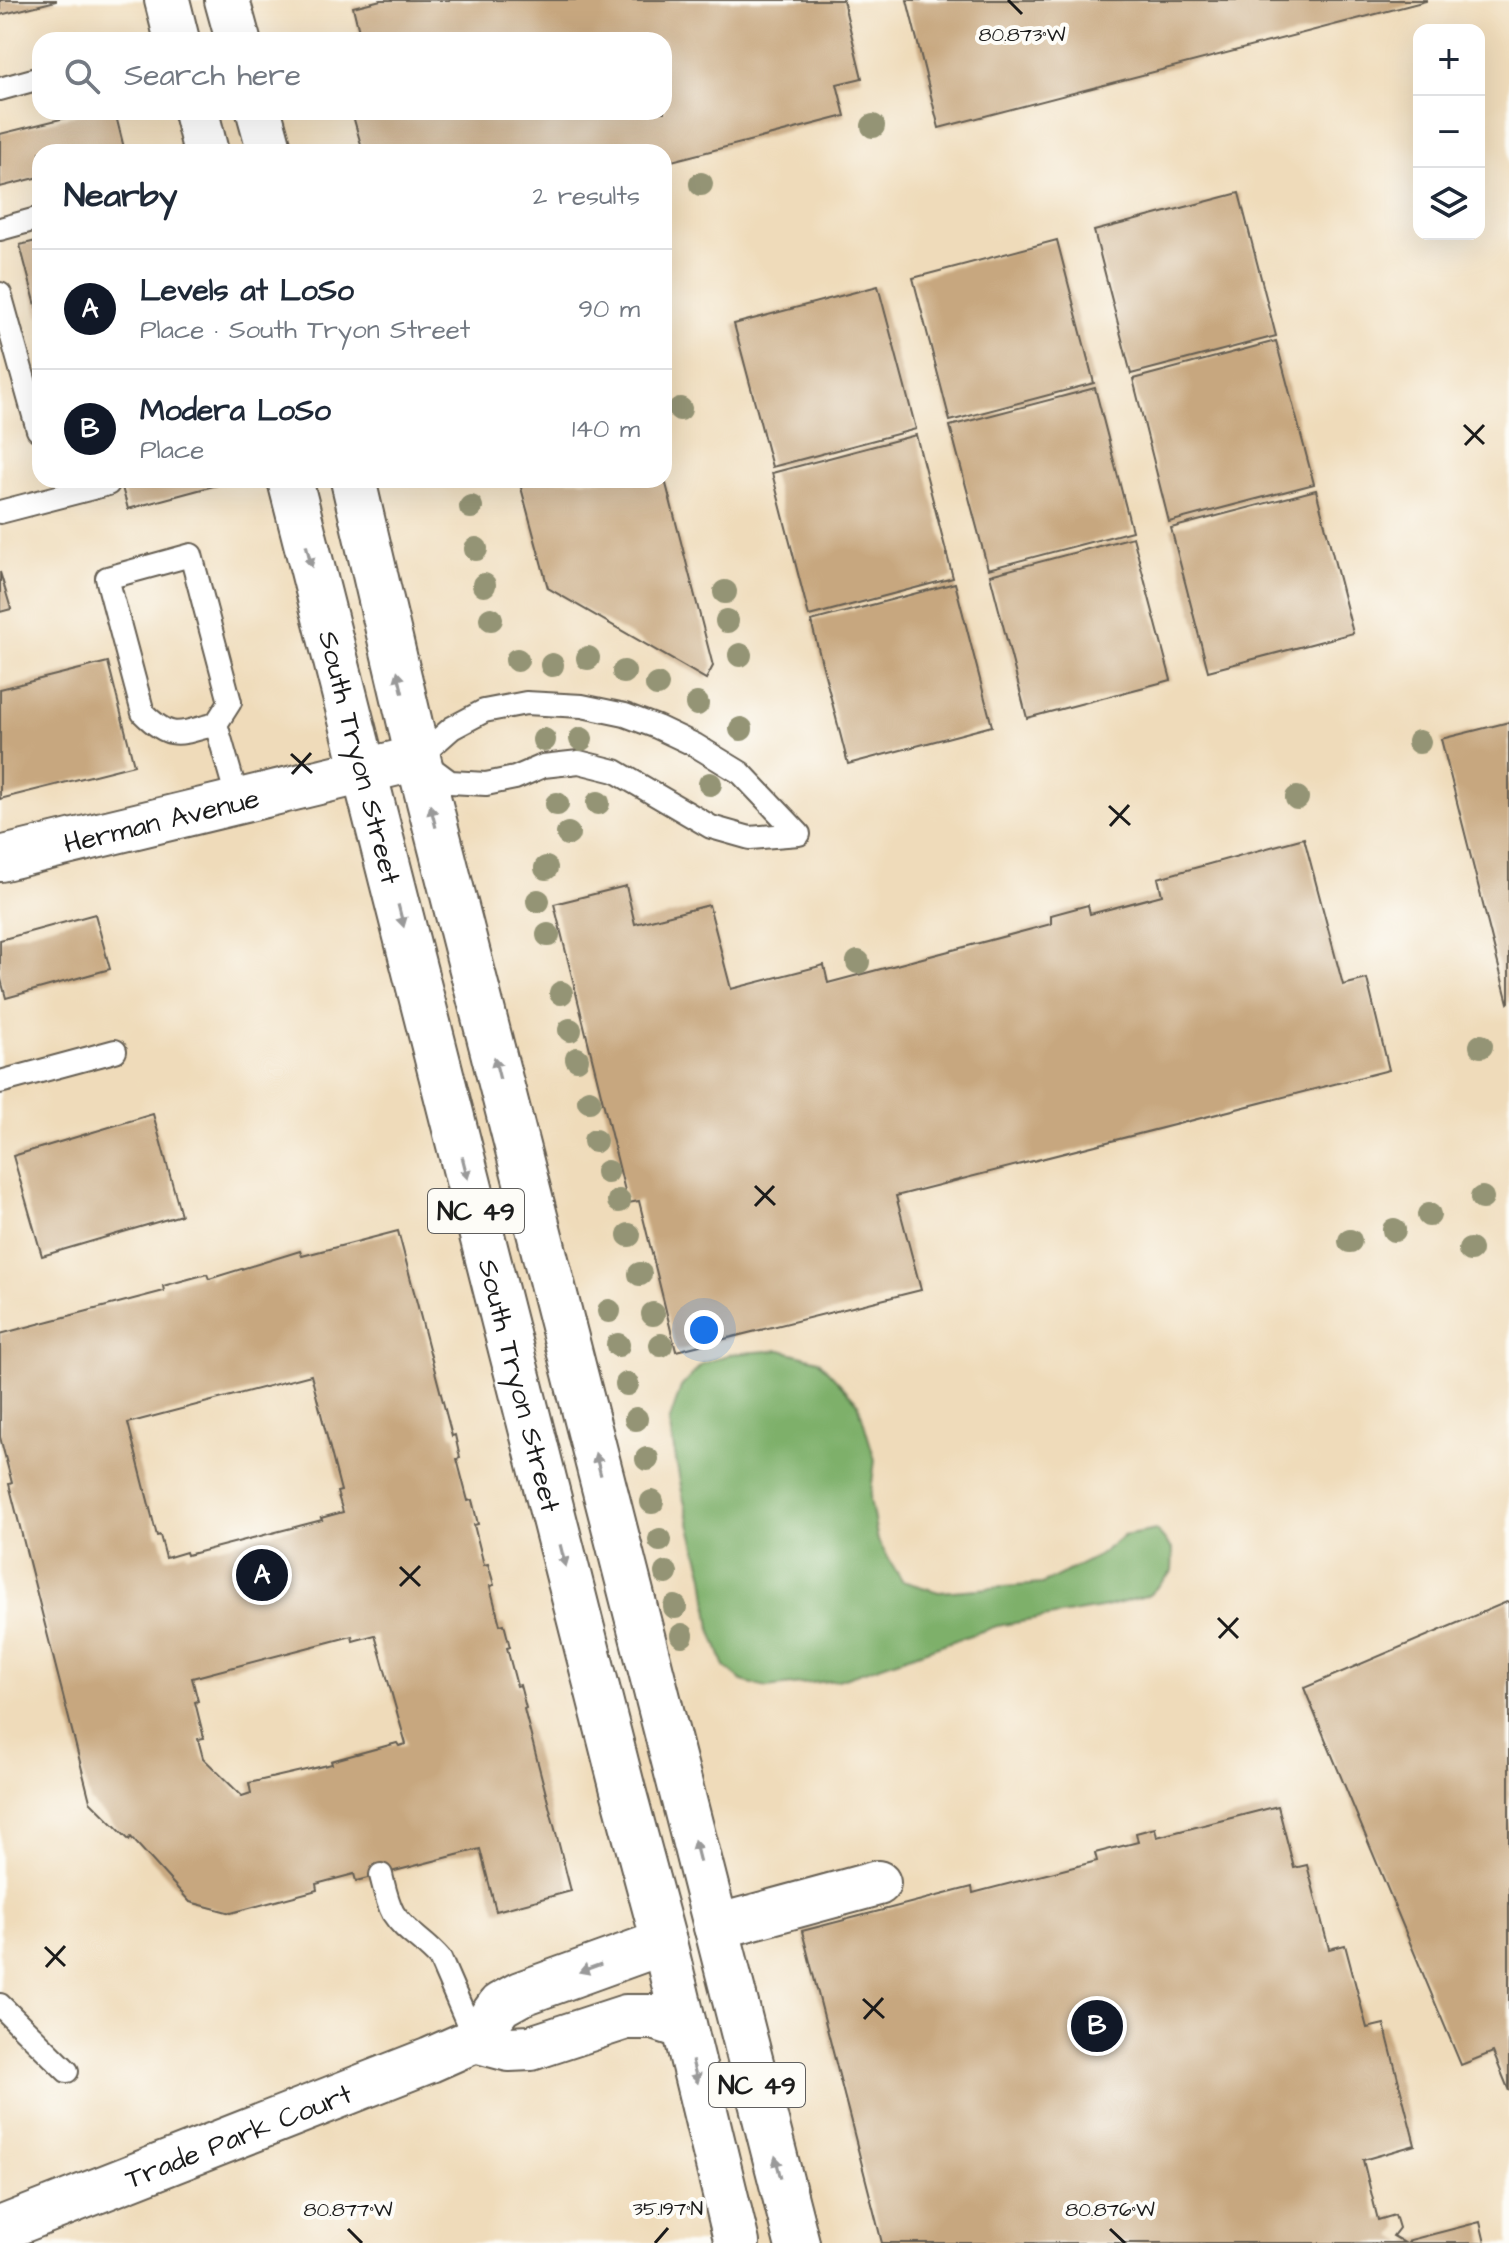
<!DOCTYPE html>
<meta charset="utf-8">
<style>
body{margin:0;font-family:"Architects Daughter",sans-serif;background:#f2f2f3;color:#1f2937}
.controls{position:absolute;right:24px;top:24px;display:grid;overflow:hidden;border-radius:16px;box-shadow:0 8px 32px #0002}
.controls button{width:72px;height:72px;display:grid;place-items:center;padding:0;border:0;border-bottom:2px solid #e0e1e3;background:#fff;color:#1f2937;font:40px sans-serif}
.you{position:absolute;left:704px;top:1330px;width:28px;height:28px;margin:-20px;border:6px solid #fff;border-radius:50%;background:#1a73e8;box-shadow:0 0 0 12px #1a73e833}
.badge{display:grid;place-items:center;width:52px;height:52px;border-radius:50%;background:#111827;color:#fff;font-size:26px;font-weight:700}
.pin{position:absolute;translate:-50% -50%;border:4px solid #fff;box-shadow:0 2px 8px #0006}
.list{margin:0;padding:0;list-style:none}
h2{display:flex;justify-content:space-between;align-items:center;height:104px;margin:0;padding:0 32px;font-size:34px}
h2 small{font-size:26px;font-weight:400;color:#747a83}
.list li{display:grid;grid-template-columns:52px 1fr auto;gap:24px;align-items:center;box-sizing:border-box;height:120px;padding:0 32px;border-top:2px solid #e0e1e3}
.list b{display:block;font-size:30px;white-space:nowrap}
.list p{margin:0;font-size:26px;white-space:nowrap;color:#747a83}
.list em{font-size:26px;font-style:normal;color:#747a83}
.icon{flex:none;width:44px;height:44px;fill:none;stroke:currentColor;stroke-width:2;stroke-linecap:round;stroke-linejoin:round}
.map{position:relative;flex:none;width:1509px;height:2243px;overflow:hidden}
.search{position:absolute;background:#fff;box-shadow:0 8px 32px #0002;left:32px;top:32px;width:640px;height:88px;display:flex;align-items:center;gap:20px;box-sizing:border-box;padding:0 28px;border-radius:24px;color:#747a83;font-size:30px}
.panel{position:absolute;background:#fff;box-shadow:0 8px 32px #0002;left:32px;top:144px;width:640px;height:344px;border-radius:24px}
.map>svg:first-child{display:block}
.forest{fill:#7eb06a;stroke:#4d6643;stroke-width:2}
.building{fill:#c7a77f;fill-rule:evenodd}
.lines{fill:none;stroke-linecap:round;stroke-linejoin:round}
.service-casing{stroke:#665f53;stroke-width:26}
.minor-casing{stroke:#665f53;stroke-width:48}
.primary-casing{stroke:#665f53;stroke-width:48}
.service{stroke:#fff;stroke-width:22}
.minor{stroke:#fff;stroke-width:44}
.primary{stroke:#fff;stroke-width:44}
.tree{fill:#949475}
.oneway{fill:#999}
.ticks{fill:none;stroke:#1c1c1c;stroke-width:3}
.labels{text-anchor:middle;stroke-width:8;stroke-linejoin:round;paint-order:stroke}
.shield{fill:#fdfcf7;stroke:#605f5e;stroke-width:2}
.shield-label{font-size:26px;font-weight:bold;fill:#1c1c1c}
.street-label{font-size:28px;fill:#1c1c1c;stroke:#fdfcf7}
.ticks-label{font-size:20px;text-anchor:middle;fill:#1c1c1c;stroke:#fdfcf7;stroke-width:8;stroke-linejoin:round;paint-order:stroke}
</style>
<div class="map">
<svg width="1509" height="2243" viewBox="0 0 1509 2243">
<rect width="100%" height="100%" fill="#fdfcf7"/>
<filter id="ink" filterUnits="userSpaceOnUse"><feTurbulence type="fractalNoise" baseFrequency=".0125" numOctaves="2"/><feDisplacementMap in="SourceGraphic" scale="16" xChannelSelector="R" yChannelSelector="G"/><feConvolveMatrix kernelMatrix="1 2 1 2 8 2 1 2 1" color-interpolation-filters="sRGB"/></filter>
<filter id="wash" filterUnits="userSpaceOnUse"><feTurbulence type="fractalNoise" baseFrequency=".006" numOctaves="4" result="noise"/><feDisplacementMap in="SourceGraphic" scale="32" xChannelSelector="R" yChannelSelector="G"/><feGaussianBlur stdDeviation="1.8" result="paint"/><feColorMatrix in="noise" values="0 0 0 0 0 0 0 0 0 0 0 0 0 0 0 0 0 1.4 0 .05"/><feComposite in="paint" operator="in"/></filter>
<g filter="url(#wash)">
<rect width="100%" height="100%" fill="#efdbba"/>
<path class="forest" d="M781,1350L818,1360L858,1403L875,1460L870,1499L878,1541L902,1581L939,1592L1042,1584L1098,1556L1123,1536L1156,1530L1173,1550L1172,1572L1149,1595L1106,1607L997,1626L838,1680L766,1688L742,1681L725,1667L711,1629L704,1576L683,1497L669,1423L681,1387L702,1364L730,1354Z"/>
<g id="blocks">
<g class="building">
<path d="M0,0H56V1L0,15Z"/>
<path d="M381,0H843L862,78L837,84L845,116L664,163V152H363L352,112H664V40H361L353,7Z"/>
<path d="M907,0H1426V1L939,128Z"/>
<path d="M89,112H115L125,152H40V177L0,187V134Z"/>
<path d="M1239,193L1276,336L1131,374L1094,231Z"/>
<path d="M40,240V317H39L20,245Z"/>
<path d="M1057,240L1094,383L950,421L913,278Z"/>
<path d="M878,286L916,429L772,467L734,324Z"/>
<path d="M1276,341L1314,484L1169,522L1133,379Z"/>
<path d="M1095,388L1132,531L988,569L950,426Z"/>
<path d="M916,435L953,578L809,616L772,473Z"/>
<path d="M120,480H215L217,485L128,509Z"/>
<path d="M519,480H665L713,666L706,679L548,588Z"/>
<path d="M1316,490L1353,633L1208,671L1171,528Z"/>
<path d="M1133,537L1171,680L1027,718L990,575Z"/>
<path d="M0,572L11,609L0,612Z"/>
<path d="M955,583L992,726L848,764L811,621Z"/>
<path d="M108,662L134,765L0,799V689Z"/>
<path d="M1509,722V1002L1508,1003L1441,739Z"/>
<path d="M1304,838L1343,985L1367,979L1389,1070L896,1196L921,1290L676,1351L639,1201L628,1203L554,904L626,886L635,924L709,905L731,989L824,965L828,983L1051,924V915L1088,905L1090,914L1162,895L1158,878Z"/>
<path d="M95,914L110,969L6,998L0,976V940Z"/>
<path d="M153,1114L181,1215L42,1256L13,1156Z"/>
<path d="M398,1231L452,1436L455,1435L460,1458L457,1459L468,1501L472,1500L478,1524L474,1525L484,1565L488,1564L494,1585L490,1586L500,1625L504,1624L510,1647L507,1648L517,1686L520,1685L526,1708L524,1709L571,1891L496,1911L480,1849L356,1881L354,1874L316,1884L317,1890L231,1913L190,1902L131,1837L129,1840L90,1801L9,1484L12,1483L0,1437V1334L164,1291L163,1286L207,1274L209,1279L300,1251L302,1256ZM311,1375L341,1491L337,1492L343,1512L321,1518L322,1520L187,1555L186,1552L166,1558L160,1535L157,1536L128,1423ZM375,1635L406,1744L399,1746L397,1743L331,1761L332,1764L249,1783L251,1793L242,1796L203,1758L198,1739L204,1738L195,1702L198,1701L192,1678L352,1636L353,1641Z"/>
<path d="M1509,1601V2091L1493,2052L1461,2065L1304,1688Z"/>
<path d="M1278,1806L1294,1868L1307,1865L1329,1949L1345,1945L1367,2028L1384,2024L1415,2145L1363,2160L1378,2220L1395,2215L1399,2228L1393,2236L1405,2243H882L802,1931L972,1887L973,1893L1097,1861L1095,1853L1138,1842L1136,1833L1155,1828L1157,1837Z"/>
<path d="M1480,2222L1485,2243H1408L1410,2240Z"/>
</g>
</g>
</g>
<g filter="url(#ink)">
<use href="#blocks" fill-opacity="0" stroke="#665f53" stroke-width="2"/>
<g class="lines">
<defs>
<g id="service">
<path d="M0,89L40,78"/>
<path d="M0,229L40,218"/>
<path d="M0,294L38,430H40"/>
<path d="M0,512L108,484"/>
<path d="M526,703L582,706L625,715L657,727L695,745L741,773L799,834L750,838L711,827L615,771L579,762L543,766L515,778L486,784L450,782L418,758L452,728L484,711Z"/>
<path d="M216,724C180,733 172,742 143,713L107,578L191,555L230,702L216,724L238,801"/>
<path d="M0,1082L115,1051"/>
<path d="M381,1875C384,1887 387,1902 393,1913C404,1931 426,1942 440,1959L475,2040"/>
<path d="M0,2005L67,2071"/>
</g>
<g id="minor">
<path id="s1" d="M0,859L418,758"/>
<path d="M716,1927L878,1883"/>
<path d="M475,2040L509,2049L531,2048L626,2017H654L684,2027"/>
<path id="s2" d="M0,2229L430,2060L475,2040L500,2005L520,1994L664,1942"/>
</g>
<g id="primary">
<path d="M167,0L177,40"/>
<path d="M227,0L238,40"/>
<path d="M196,112L206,152"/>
<path d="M259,112L270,152"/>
<path id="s3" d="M290,480L623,1790L664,1942L737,2243"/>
<path d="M353,480L418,758L797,2243"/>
</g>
</defs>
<use href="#service" class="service-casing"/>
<use href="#minor" class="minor-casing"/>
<use href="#primary" class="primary-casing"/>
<use href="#service" class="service"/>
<use href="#minor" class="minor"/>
<use href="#primary" class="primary"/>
</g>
<g class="tree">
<circle cx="873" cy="126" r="12"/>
<circle cx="701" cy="184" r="12"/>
<circle cx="680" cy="409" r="12"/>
<circle cx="471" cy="507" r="12"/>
<circle cx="476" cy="549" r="12"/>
<circle cx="484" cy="585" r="12"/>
<circle cx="725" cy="592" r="12"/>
<circle cx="491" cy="619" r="12"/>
<circle cx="727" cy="621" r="12"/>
<circle cx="740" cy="655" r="12"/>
<circle cx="588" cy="658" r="12"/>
<circle cx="517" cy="660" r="12"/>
<circle cx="552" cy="665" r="12"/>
<circle cx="624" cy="672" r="12"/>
<circle cx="657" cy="685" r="12"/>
<circle cx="697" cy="704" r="12"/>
<circle cx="741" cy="729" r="12"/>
<circle cx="581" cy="739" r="12"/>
<circle cx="544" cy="740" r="12"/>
<circle cx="1419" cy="742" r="12"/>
<circle cx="710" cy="784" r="12"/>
<circle cx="1297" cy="798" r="12"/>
<circle cx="598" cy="803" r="12"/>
<circle cx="557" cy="804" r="12"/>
<circle cx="568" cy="834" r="12"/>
<circle cx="546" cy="868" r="12"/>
<circle cx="538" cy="901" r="12"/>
<circle cx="548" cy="935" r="12"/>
<circle cx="858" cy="962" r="12"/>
<circle cx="561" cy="993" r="12"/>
<circle cx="570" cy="1030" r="12"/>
<circle cx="1481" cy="1046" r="12"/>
<circle cx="577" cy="1059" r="12"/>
<circle cx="589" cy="1101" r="12"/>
<circle cx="595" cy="1141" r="12"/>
<circle cx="607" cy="1172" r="12"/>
<circle cx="1482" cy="1198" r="12"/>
<circle cx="619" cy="1201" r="12"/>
<circle cx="1429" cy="1215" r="12"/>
<circle cx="1394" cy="1230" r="12"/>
<circle cx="629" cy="1235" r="12"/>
<circle cx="1350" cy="1241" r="12"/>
<circle cx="1470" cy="1250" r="12"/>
<circle cx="640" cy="1274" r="12"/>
<circle cx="609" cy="1311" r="12"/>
<circle cx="653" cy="1314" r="12"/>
<circle cx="618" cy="1345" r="12"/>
<circle cx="661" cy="1345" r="12"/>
<circle cx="627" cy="1384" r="12"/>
<circle cx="636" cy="1419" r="12"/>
<circle cx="647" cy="1459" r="12"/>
<circle cx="652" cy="1502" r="12"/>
<circle cx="660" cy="1540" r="12"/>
<circle cx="666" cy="1573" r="12"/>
<circle cx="675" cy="1607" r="12"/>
<circle cx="682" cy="1635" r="12"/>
</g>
<defs><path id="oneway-solid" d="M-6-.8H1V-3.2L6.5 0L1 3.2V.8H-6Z" transform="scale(2)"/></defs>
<g class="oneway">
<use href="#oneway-solid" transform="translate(309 556) rotate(76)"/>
<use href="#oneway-solid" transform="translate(400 682) rotate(-103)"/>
<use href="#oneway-solid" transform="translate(433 816) rotate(-104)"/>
<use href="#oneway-solid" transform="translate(401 916) rotate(76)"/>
<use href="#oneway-solid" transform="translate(497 1068) rotate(-104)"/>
<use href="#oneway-solid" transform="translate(465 1168) rotate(76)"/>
<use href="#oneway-solid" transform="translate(598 1464) rotate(-104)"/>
<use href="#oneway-solid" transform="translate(563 1556) rotate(76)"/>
<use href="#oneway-solid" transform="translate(697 1851) rotate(-104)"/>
<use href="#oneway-solid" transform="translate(590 1968) rotate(160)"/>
<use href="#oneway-solid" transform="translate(695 2072) rotate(76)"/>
<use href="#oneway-solid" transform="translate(778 2167) rotate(-104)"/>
</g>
</g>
<path class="ticks" d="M1008,0L1022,14M1464,425L1484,444M1465,445L1484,425M291,754L312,773M292,774L311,753M1109,806L1130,825M1110,826L1129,805M755,1186L775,1205M755,1206L774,1186M400,1567L420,1586M400,1586L420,1566M1218,1618L1238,1638M1219,1638L1238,1618M45,1947L65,1966M46,1967L65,1946M863,1999L884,2018M864,2019L883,1998M348,2229L362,2243M1110,2229L1125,2243M655,2243L668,2228"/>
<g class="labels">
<g class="shield">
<rect x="428" y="1189" width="96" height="44" rx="6"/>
<rect x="709" y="2063" width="96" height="44" rx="6"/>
</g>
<g class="shield-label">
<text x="476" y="1220">NC 49</text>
<text x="757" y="2094">NC 49</text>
</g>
<g class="street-label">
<text dy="10" stroke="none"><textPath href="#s3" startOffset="286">South Tryon Street</textPath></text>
<text dy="10" stroke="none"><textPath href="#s1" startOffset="166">Herman Avenue</textPath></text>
<text dy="10" stroke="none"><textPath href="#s3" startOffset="934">South Tryon Street</textPath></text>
<text dy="10" stroke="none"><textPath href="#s2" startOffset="256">Trade Park Court</textPath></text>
</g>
</g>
<g class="ticks-label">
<text x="1022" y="41">80.873°W</text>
<text x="668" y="2215">35.197°N</text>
<text x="348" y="2216">80.877°W</text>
<text x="1110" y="2216">80.876°W</text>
</g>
</svg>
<div class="controls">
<button>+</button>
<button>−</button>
<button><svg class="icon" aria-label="layers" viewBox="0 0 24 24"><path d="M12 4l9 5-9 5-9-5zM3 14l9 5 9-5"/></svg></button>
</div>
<div class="you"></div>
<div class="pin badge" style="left:262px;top:1575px">A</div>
<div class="pin badge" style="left:1097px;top:2026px">B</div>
<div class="search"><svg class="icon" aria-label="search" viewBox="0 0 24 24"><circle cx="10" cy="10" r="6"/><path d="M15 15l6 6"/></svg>Search here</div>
<section class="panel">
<h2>Nearby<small>2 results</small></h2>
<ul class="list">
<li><span class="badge">A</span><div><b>Levels at LoSo</b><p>Place · South Tryon Street</p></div><em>90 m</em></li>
<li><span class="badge">B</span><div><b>Modera LoSo</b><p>Place</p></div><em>140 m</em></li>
</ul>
</section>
</div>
